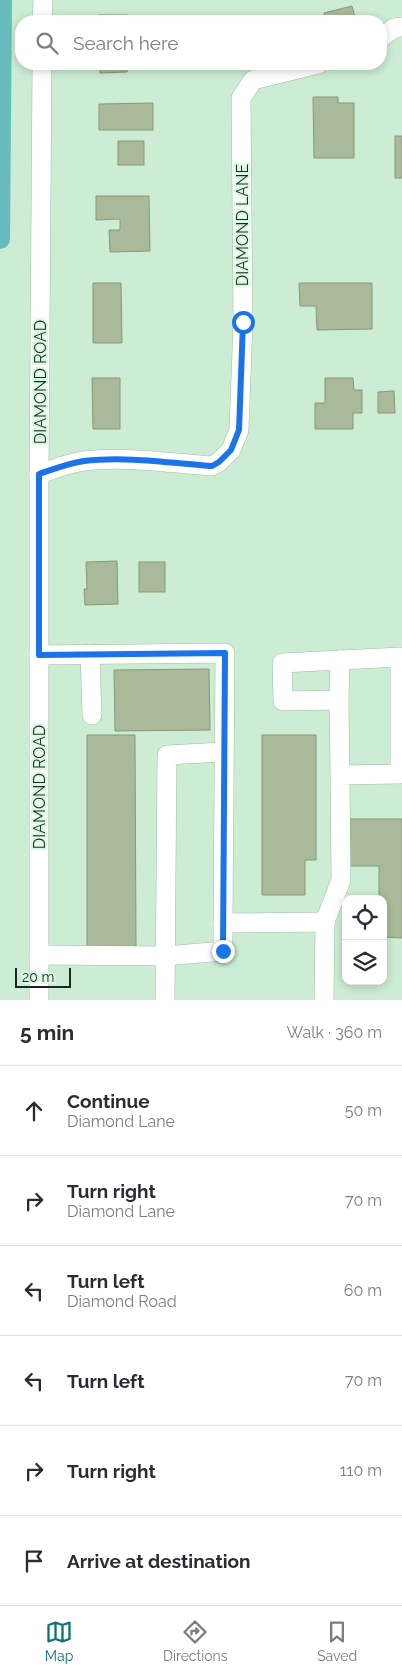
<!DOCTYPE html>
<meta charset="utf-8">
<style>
body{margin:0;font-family:Raleway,sans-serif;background:#f2f2f3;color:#2b2b33}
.controls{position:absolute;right:15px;bottom:15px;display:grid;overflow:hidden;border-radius:10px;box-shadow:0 2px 8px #0003}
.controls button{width:45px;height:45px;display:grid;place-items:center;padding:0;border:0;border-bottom:1px solid #e1e1e2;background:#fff;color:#2b2b33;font:25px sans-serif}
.scale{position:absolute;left:15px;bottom:12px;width:56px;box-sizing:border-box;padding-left:5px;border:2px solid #1c281f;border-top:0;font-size:14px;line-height:18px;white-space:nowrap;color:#1c281f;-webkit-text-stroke:4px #d9f9e0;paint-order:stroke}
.stop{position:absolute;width:15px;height:15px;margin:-11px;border:4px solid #1a73e8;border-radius:50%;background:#fff}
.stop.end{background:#1a73e8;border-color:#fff;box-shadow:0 1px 5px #0008}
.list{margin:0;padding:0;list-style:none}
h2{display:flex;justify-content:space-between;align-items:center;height:65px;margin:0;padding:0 20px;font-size:21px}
h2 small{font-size:16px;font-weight:400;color:#7c7c81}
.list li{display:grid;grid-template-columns:32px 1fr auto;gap:15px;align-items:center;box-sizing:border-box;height:90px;padding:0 20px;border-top:1px solid #e1e1e2}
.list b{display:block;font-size:19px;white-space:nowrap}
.list p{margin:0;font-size:16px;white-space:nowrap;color:#7c7c81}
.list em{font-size:16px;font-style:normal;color:#7c7c81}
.icon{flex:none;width:28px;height:28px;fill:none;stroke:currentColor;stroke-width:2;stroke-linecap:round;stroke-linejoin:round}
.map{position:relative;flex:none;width:402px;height:1000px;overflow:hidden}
.search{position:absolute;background:#fff;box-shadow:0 2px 8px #0003;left:15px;right:15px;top:15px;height:55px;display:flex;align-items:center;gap:12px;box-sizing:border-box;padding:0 18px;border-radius:20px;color:#7c7c81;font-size:19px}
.sheet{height:605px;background:#fff}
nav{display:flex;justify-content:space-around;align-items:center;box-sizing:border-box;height:70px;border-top:1px solid #e1e1e2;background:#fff;font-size:14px;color:#7c7c81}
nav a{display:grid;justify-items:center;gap:2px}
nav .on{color:#0f766e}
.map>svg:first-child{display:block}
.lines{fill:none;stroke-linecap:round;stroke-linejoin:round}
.canal{stroke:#68bbbf;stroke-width:20}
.building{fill:#aab99a;stroke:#889778}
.minor-casing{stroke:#9ebda5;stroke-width:20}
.minor{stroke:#fff;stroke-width:19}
.route{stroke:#1a73e8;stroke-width:6}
.labels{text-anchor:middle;stroke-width:4.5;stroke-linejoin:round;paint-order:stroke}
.street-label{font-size:16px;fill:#1c281f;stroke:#d9f9e0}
</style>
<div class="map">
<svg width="402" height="1000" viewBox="0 0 402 1000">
<rect width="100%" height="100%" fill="#ccecd3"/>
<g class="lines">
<path class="canal" d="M0,239L2,0"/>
</g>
<g class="building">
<path d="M352,6L356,21H326L324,13Z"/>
<rect x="99" y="15" width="28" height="6"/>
<path d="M100,64H127V72L100,73Z"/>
<path d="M313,97H338V103H354V158H314Z"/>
<path d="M153,103V130H99V104Z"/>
<rect x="395" y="136" width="7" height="42"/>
<rect x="118" y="141" width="26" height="24"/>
<path d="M96,196H149L150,251L110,252L109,230H120V219L96,220Z"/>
<path d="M93,283H121L122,343H93Z"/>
<path d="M299,283H372V329L317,330L316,306H300Z"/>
<path d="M92,378H120V429H93Z"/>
<path d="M325,378H353L354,390H362V413H353V429H315V403H325Z"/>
<path d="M394,391L395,413H378V392Z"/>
<path d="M117,561L118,604L85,605L84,589H87L86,562Z"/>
<rect x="139" y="562" width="26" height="30"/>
<path d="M209,669L210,730L115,731L114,670Z"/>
<path d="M87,735H135L136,946H87Z"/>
<path d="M262,735H316V860H305V895H262Z"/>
<path d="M350,819H402V938L383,937V899H379V866H350Z"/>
</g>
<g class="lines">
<defs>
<g id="minor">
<path d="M42,21L43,0"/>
<path d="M381,38L394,28L402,27"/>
<path d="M39,474C54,469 69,463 84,461C125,456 171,463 212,466L219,462L231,450L239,430L243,322L241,98L253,80L318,64"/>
<path d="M90,654L92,715"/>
<path d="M39,655L225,653L223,923L325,922L324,1000"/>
<path d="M339,700L340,660"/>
<path d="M325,922L341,880L340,775L400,774V657L282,663L283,701L339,700L340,775"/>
<path d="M39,955L166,956L223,951V923"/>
<path d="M39,1000V474L42,64"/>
<path d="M165,1000L167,755L224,752"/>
</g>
</defs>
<use href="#minor" class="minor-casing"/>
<use href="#minor" class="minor"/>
</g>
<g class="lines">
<path class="route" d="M223,951L225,653L39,655V474C54,469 69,463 84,461C125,456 171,463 212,466L219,462L231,450L239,430L243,322"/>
</g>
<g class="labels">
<g class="street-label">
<text transform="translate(242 225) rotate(-90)" y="6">DIAMOND LANE</text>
<text transform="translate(40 382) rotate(-90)" y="6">DIAMOND ROAD</text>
<text transform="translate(39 787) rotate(-90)" y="6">DIAMOND ROAD</text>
</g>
</g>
</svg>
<div class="controls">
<button><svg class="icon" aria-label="locate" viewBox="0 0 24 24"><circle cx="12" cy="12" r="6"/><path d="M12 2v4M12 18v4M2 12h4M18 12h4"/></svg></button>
<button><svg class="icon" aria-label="layers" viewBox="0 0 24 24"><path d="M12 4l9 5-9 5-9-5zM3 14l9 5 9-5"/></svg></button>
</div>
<div class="scale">20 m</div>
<div class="stop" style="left:243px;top:322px"></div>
<div class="stop end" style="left:223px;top:951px"></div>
<div class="search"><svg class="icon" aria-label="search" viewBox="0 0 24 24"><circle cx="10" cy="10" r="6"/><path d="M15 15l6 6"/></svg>Search here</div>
</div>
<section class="sheet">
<h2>5 min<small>Walk · 360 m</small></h2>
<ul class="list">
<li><svg class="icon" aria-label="ahead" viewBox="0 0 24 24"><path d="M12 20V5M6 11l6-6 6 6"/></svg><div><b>Continue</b><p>Diamond Lane</p></div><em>50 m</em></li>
<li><svg class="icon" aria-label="right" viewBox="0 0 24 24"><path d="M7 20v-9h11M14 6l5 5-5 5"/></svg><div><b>Turn right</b><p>Diamond Lane</p></div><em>70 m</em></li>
<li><svg class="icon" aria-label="left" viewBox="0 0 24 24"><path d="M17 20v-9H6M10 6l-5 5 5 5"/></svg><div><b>Turn left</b><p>Diamond Road</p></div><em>60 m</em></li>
<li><svg class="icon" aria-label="left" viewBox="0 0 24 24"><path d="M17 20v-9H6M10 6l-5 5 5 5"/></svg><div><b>Turn left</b></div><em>70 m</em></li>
<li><svg class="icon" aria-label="right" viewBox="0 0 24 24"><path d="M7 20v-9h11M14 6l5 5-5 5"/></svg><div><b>Turn right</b></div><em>110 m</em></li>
<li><svg class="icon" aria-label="arrive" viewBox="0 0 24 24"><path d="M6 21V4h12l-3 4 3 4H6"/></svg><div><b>Arrive at destination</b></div></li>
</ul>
</section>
<nav>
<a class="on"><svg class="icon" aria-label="map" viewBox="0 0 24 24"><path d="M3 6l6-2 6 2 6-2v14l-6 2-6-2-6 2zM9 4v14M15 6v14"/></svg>Map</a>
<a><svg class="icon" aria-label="directions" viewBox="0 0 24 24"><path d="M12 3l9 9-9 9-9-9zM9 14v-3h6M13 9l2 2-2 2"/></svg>Directions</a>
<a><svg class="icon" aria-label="saved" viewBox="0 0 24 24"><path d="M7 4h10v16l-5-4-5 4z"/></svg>Saved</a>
</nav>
